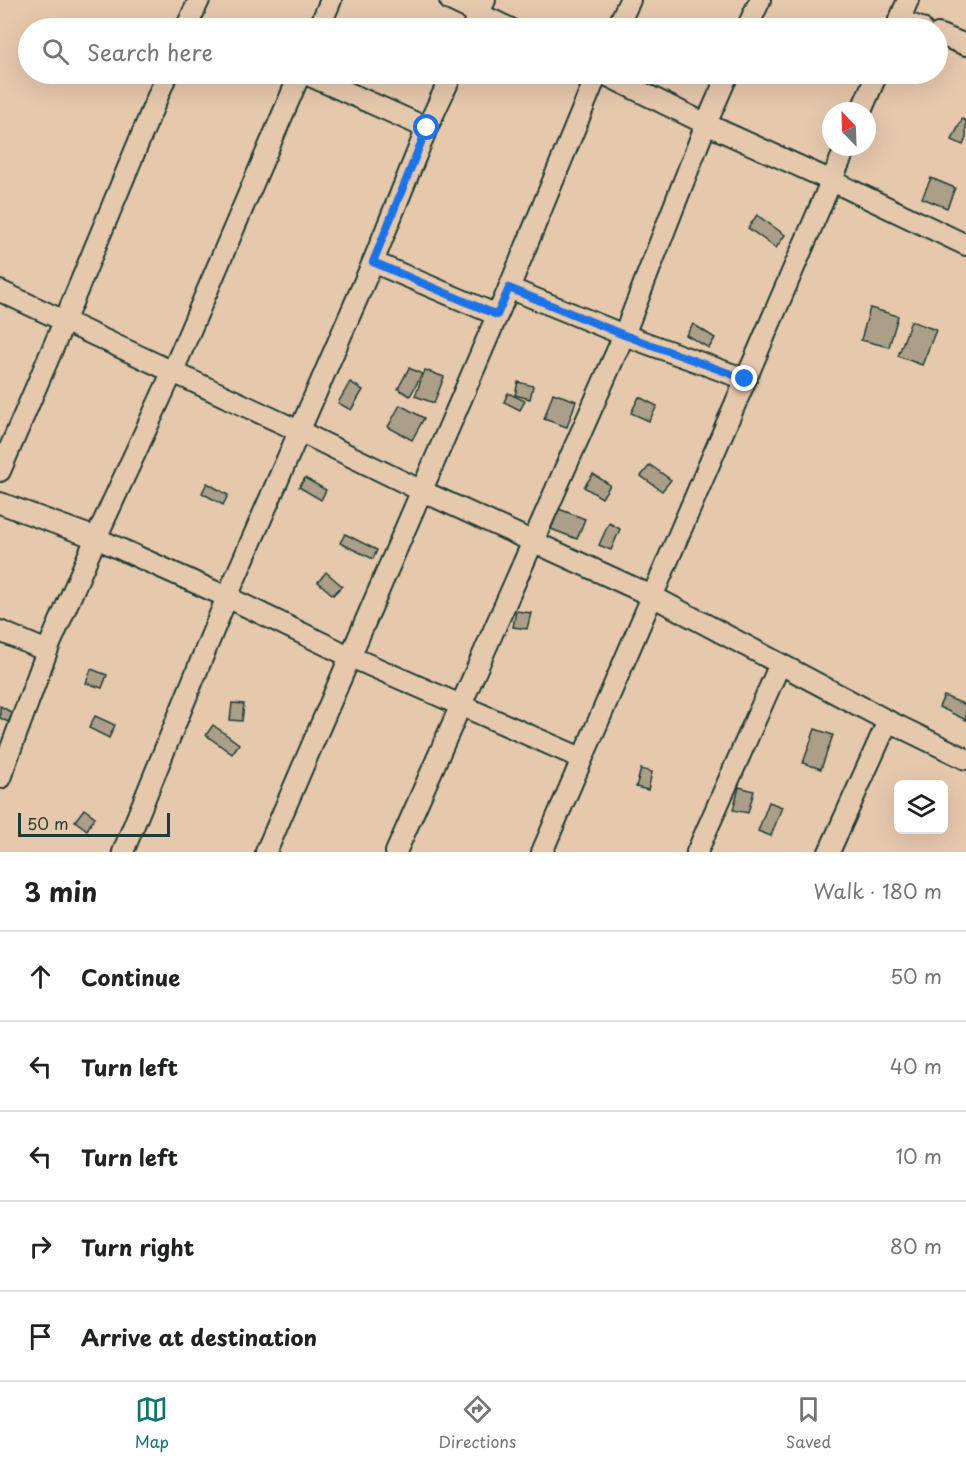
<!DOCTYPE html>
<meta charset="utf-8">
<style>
body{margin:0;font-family:"Playpen Sans",sans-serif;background:#f2f2f2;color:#202124}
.controls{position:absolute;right:18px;bottom:18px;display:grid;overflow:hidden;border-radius:9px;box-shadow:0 6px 24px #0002}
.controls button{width:54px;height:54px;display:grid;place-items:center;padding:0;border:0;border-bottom:2px solid #e0e0e0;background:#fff;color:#202124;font:30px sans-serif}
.compass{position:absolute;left:822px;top:102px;width:54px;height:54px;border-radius:50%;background:#fff;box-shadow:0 6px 24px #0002;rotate:337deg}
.scale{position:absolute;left:18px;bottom:15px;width:152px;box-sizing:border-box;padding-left:6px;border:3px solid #1f3d34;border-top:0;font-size:16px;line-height:21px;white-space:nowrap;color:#1f3d34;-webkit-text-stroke:4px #e6c8ad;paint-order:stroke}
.stop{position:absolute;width:18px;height:18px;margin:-14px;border:4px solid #1a73e8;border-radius:50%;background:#fff}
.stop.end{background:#1a73e8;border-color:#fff;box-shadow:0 2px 6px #0008}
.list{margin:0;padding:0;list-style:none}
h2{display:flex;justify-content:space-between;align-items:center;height:78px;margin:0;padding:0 24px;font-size:26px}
h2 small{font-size:20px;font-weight:400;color:#757577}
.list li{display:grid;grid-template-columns:39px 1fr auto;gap:18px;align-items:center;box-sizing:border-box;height:90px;padding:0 24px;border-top:2px solid #e0e0e0}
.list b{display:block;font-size:22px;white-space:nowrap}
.list em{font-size:20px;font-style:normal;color:#757577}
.icon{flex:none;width:33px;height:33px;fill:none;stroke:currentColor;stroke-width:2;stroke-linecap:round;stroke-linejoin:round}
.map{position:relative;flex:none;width:966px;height:852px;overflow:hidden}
.search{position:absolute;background:#fff;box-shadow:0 6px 24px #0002;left:18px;right:18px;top:18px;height:66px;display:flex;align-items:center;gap:15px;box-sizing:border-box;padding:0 21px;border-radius:33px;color:#757577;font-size:22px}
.sheet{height:528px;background:#fff}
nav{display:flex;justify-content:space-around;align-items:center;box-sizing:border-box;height:84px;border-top:2px solid #e0e0e0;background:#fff;font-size:16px;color:#757577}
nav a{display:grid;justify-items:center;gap:3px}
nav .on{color:#0f766e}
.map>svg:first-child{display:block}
.building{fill:#ab9f8a;stroke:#1f3d34;stroke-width:1.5}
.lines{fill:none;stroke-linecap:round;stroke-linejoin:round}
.street-casing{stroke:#1f3d34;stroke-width:24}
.street{stroke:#e6c8ad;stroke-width:20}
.route{stroke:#1a73e8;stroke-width:8}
</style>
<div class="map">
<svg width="966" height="852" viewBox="0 0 966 852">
<rect width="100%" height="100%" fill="#e6c8ad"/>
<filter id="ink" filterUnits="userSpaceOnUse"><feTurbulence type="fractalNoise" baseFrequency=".0167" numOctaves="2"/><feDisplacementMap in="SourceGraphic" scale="12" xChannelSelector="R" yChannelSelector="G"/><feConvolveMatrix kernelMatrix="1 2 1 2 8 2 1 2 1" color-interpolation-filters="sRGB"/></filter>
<g filter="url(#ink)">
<g class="building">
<path d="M962,119L966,121V138L963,145L952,140Z"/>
<path d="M931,178L955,188L947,208L922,198Z"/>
<path d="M757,215L785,235L776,248L748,228Z"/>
<path d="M870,308L898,316L889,347L861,340Z"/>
<path d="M911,321L936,330L922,365L898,356Z"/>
<path d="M693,324L715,338L709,348L686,335Z"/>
<path d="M409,368L422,374L410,396L398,389Z"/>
<path d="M425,370L444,377L434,403L415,396Z"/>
<path d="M350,382L363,390L351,410L338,403Z"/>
<path d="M518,382L533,386L530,399L515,395Z"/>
<path d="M508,393L525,401L520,410L504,402Z"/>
<path d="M553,393L576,401L567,427L544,419Z"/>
<path d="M639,397L657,406L649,421L631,413Z"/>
<path d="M400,405L424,418L412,440L388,427Z"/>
<path d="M650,465L671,480L662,491L641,476Z"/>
<path d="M593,474L610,485L602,498L584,487Z"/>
<path d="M305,478L326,490L321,500L299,487Z"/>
<path d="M207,483L228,495L223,505L202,493Z"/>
<path d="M559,509L585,519L577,539L551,529Z"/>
<path d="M609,523L620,529L611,550L599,545Z"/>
<path d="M345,534L377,550L373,559L340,543Z"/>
<path d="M326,572L342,586L333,595L318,582Z"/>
<path d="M516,611L531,613L527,629L513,627Z"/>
<path d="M91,669L107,675L102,688L86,683Z"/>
<path d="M944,696L966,705V720L939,707Z"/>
<path d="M232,703L244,704L242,721L230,720Z"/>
<path d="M0,706L13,713L8,722L0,718Z"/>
<path d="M95,716L115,725L109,738L89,728Z"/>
<path d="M213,725L239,744L232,754L206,735Z"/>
<path d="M815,729L833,735L821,769L803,763Z"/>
<path d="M641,769L652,772L648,790L636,787Z"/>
<path d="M739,787L754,791L748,813L733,810Z"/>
<path d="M769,802L782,807L771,836L758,831Z"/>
<path d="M84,809L95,817L87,830L75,821Z"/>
</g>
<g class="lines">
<defs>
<g id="street">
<path d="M450,0L509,28"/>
<path d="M899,20L921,28"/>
<path d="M186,28L199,0"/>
<path d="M319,28L331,0"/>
<path d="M472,28L485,0"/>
<path d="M617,28L630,0"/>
<path d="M747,28L760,0"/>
<path d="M896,28L908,0"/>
<path d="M938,34L966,45"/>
<path d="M306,74L427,128"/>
<path d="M604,74L706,124L832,181L966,245"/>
<path d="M861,111L877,74"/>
<path d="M373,262L497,315"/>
<path d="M509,288L624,335L745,379"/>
<path d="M0,291L299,431L422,491L652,596L888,721L966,759"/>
<path d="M0,471L64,322L167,74"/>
<path d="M0,503L96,538L227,597L351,657L581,758"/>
<path d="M0,631L47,651"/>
<path d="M0,778L47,651L96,538L172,373L300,74"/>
<path d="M123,852L227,597L373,262L427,128L452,74"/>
<path d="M266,852L509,288L597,74"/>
<path d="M396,852L624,335L706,124L728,74"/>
<path d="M542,852L846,147"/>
<path d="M697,852L780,664"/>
<path d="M829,852L888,721"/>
</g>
</defs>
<use href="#street" class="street-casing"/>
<use href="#street" class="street"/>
</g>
</g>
<g class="lines" filter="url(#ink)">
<path class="route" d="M427,128L373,262L497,315L509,288L624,335L745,379"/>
</g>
</svg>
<div class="controls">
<button><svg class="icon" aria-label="layers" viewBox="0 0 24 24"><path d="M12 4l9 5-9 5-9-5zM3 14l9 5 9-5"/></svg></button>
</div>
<svg class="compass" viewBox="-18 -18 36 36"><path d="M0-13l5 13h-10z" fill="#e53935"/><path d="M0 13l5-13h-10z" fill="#757577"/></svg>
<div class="scale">50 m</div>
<div class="stop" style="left:427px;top:128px"></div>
<div class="stop end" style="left:745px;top:379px"></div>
<div class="search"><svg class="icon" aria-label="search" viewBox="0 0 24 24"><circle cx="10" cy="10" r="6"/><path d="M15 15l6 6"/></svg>Search here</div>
</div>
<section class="sheet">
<h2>3 min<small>Walk · 180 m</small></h2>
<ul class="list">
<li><svg class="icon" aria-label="ahead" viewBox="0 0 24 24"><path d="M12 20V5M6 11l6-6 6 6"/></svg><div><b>Continue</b></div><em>50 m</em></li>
<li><svg class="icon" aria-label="left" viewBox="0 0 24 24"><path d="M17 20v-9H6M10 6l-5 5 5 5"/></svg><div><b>Turn left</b></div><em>40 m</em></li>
<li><svg class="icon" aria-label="left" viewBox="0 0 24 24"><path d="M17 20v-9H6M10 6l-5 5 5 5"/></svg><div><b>Turn left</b></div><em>10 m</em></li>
<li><svg class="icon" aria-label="right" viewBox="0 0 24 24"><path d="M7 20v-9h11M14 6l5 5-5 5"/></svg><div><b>Turn right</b></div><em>80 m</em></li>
<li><svg class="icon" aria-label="arrive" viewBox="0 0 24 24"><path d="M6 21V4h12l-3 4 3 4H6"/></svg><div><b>Arrive at destination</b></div></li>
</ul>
</section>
<nav>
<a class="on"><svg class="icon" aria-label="map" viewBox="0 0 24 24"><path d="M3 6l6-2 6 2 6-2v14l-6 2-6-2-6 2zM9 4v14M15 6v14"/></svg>Map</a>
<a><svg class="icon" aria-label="directions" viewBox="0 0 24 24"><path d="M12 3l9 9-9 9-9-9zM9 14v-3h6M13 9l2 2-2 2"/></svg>Directions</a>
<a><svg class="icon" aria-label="saved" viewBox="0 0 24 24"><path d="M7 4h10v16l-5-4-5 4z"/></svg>Saved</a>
</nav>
